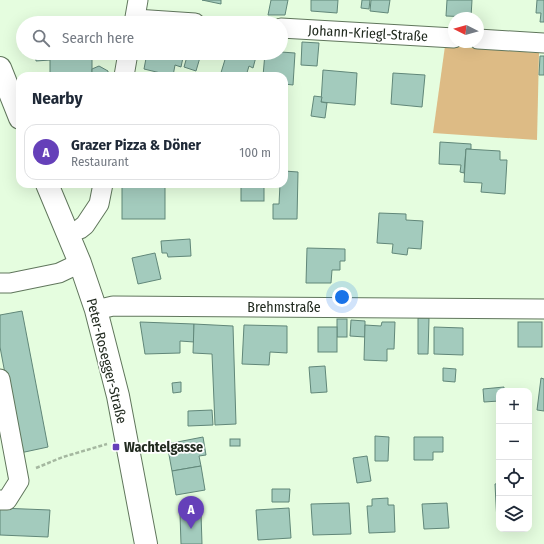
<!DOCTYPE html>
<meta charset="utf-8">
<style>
body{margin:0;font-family:"Fira Sans Condensed",sans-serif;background:#f6f6f7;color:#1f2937}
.controls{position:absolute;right:12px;bottom:12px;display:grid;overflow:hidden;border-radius:8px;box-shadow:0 4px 16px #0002}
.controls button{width:36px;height:36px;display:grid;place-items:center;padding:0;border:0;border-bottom:1px solid #e0e1e3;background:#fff;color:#1f2937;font:20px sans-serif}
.compass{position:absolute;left:448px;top:12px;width:36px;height:36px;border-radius:50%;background:#fff;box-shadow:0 4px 16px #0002;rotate:276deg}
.you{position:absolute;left:342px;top:297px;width:14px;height:14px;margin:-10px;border:3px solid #fff;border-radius:50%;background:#1a73e8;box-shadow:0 0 0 6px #1a73e833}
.badge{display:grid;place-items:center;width:26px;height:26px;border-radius:50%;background:#6540b9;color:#fff;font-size:13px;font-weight:700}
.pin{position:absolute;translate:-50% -33px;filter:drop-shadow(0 1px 2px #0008)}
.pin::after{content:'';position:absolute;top:21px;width:14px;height:12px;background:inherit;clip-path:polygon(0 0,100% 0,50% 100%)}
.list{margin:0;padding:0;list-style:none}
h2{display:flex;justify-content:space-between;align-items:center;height:52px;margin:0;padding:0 16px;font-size:17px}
h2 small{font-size:13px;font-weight:400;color:#747a83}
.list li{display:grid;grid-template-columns:26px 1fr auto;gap:12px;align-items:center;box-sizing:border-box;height:56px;margin:0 8px 8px;padding:0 8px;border:1px solid #e0e1e3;border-radius:12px}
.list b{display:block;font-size:15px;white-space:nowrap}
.list p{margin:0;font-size:13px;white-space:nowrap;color:#747a83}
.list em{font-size:13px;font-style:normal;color:#747a83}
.icon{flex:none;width:22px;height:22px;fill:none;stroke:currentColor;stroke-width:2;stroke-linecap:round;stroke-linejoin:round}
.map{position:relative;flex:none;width:544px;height:544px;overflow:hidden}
.search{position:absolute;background:#fff;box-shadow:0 4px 16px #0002;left:16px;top:16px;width:272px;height:44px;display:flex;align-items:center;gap:10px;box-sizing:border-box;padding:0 14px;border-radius:22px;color:#747a83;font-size:15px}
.panel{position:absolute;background:#fff;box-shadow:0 4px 16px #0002;left:16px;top:72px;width:272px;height:116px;border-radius:12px}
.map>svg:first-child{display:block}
.green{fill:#ddbb85}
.building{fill:#a3cbbd;stroke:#618779}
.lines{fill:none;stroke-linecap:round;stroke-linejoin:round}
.minor-casing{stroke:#60765c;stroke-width:21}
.major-casing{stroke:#60765c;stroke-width:24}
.path{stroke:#a5b8a0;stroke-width:2.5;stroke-dasharray:4 2;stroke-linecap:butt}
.minor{stroke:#fff;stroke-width:19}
.major{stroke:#fff;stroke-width:22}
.poi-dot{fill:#6540b9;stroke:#fff;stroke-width:1.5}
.labels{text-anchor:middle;stroke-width:3.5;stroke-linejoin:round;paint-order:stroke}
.street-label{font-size:14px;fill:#212a1f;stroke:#fff}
.poi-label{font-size:14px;font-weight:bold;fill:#212a1f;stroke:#fff;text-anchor:start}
</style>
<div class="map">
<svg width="544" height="544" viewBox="0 0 544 544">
<rect width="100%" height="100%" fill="#e5fddf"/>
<path class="green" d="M445,46L539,53L537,140L433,133Z"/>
<g class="building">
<path d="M202,0H221V4Z"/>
<path d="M271,0H288L285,15H268Z"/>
<path d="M311,0H338L337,13L311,11Z"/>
<path d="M362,0H370L369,9L361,8Z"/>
<path d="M371,0H390L388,13L370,11Z"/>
<path d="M447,0H472L471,17L446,16Z"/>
<path d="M537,0H544V22H540L541,13H536Z"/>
<path d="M302,42L319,43L317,66L301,65Z"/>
<path d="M281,52L295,53L293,85L284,84V76H263L265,53Z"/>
<path d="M35,53H50V60L36,61Z"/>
<rect x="50" y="53" width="42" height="23"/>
<path d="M147,53H184L181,67L175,65L173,76L144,69Z"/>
<path d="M188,53H197L201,54L196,71L184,67Z"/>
<path d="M227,53H257L253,68L249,66L246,76H220Z"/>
<path d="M540,56H544V75H539Z"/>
<path d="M99,66L108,71V76H92V69Z"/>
<path d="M323,70L357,73L355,105L321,102Z"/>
<path d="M393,73L425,75L422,107L391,104Z"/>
<path d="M314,96L322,97L321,102L327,103L325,118L311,116Z"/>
<path d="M440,142L471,144V149H466L464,173L460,172L461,165L439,164Z"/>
<path d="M466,149L500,151V160H507L505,194L481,192L482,183L464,182Z"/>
<path d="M284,171L298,172L297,219H273V204H279L280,184H284Z"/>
<rect x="122" y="184" width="43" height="35"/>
<rect x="241" y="184" width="23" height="17"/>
<path d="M379,213L406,214V220L423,221L421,249L408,248L407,255L392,253L393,244L377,243Z"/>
<path d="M190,239L191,256L168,257L167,253H162L161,241Z"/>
<path d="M307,248L345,249V261H340V270H332L331,283H306Z"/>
<path d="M155,253L161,279L138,284L132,258Z"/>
<path d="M22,311L48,447L20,453L0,347V315Z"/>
<path d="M418,318H429L428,354H418Z"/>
<rect x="337" y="319" width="10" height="18"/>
<path d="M351,320L365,321V337L350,336Z"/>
<path d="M140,322L194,324V342L180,341V353L145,354Z"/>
<path d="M382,322H395L394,349H387V361L364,360L365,325L381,326Z"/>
<rect x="518" y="322" width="24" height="25"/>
<path d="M194,324L233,326L236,424L215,425L212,354L193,353Z"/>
<path d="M244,325L287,326V353L270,352L269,365L242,364Z"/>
<rect x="318" y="327" width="19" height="25"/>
<path d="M434,327L463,328V355L434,354Z"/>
<path d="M325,366L327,392L311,393L309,367Z"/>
<path d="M443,368L456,369L455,382L443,381Z"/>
<path d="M541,378L544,379V411L537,410Z"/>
<path d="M181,382V392L173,393L172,383Z"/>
<path d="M504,387V391H499V401L484,402L483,389Z"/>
<path d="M212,410L213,425L188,426V411Z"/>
<path d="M375,436L389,437L388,461H375Z"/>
<path d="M203,437L206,455L199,456L201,466L172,471L167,444Z"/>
<path d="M414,437H443V452H433V460H414Z"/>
<rect x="230" y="439" width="10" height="7"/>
<path d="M367,456L371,481L357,483L353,458Z"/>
<path d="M201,466L205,490L176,495L172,471Z"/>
<path d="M499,483V522H497L495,484Z"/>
<path d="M272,489H290L289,502H272Z"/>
<path d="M388,498V505H394L395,532L369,533L367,506H372V499Z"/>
<path d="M349,503L351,534L313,535L311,504Z"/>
<path d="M447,503L449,528L424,529L422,504Z"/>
<path d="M0,508L50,510L48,537L0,535Z"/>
<path d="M289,508L291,538L258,540L256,510Z"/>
<path d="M201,513L202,544H181L180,514Z"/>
</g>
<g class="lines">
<defs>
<g id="minor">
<path d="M135,19L195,23"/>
<path d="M134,23L138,0"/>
<path d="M281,28L454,38"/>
<path d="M478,39L544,43"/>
<path d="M124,76L128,53"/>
<path d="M67,234L80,229L85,225L99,204L103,184"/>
<path d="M0,283H10L59,273L80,263"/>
<path d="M96,310L113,306L544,309"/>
<path d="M0,379L19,481L7,500H0"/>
</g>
<g id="major">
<path d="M0,68L20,118"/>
<path d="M47,184L80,263L96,310L118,396L146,544"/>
</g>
</defs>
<use href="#minor" class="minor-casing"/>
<use href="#major" class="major-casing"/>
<path class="path" d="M36,468L63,457L107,444"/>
<use href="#minor" class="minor"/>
<use href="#major" class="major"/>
</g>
<rect class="poi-dot" x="112" y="443" width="8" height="8" rx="2"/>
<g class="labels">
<g class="street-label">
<text transform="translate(368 33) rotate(3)" y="5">Johann-Kriegl-Straße</text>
<text x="284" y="312">Brehmstraße</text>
<text transform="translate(107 361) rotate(76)" y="5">Peter-Rosegger-Straße</text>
</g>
<g class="poi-label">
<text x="124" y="452">Wachtelgasse</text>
</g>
</g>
</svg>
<div class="controls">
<button>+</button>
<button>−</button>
<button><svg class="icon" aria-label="locate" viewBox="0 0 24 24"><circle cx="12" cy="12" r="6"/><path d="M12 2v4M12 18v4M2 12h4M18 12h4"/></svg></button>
<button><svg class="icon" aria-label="layers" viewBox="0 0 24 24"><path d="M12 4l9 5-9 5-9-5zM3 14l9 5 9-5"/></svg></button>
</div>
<svg class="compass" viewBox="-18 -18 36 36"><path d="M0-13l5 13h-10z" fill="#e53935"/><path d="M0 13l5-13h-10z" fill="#747a83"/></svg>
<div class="you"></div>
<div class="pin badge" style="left:191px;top:529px">A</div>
<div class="search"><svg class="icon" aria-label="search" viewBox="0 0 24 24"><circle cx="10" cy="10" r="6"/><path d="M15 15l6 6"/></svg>Search here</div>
<section class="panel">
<h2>Nearby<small></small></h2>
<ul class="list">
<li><span class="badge">A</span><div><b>Grazer Pizza &amp; Döner</b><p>Restaurant</p></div><em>100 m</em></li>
</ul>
</section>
</div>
